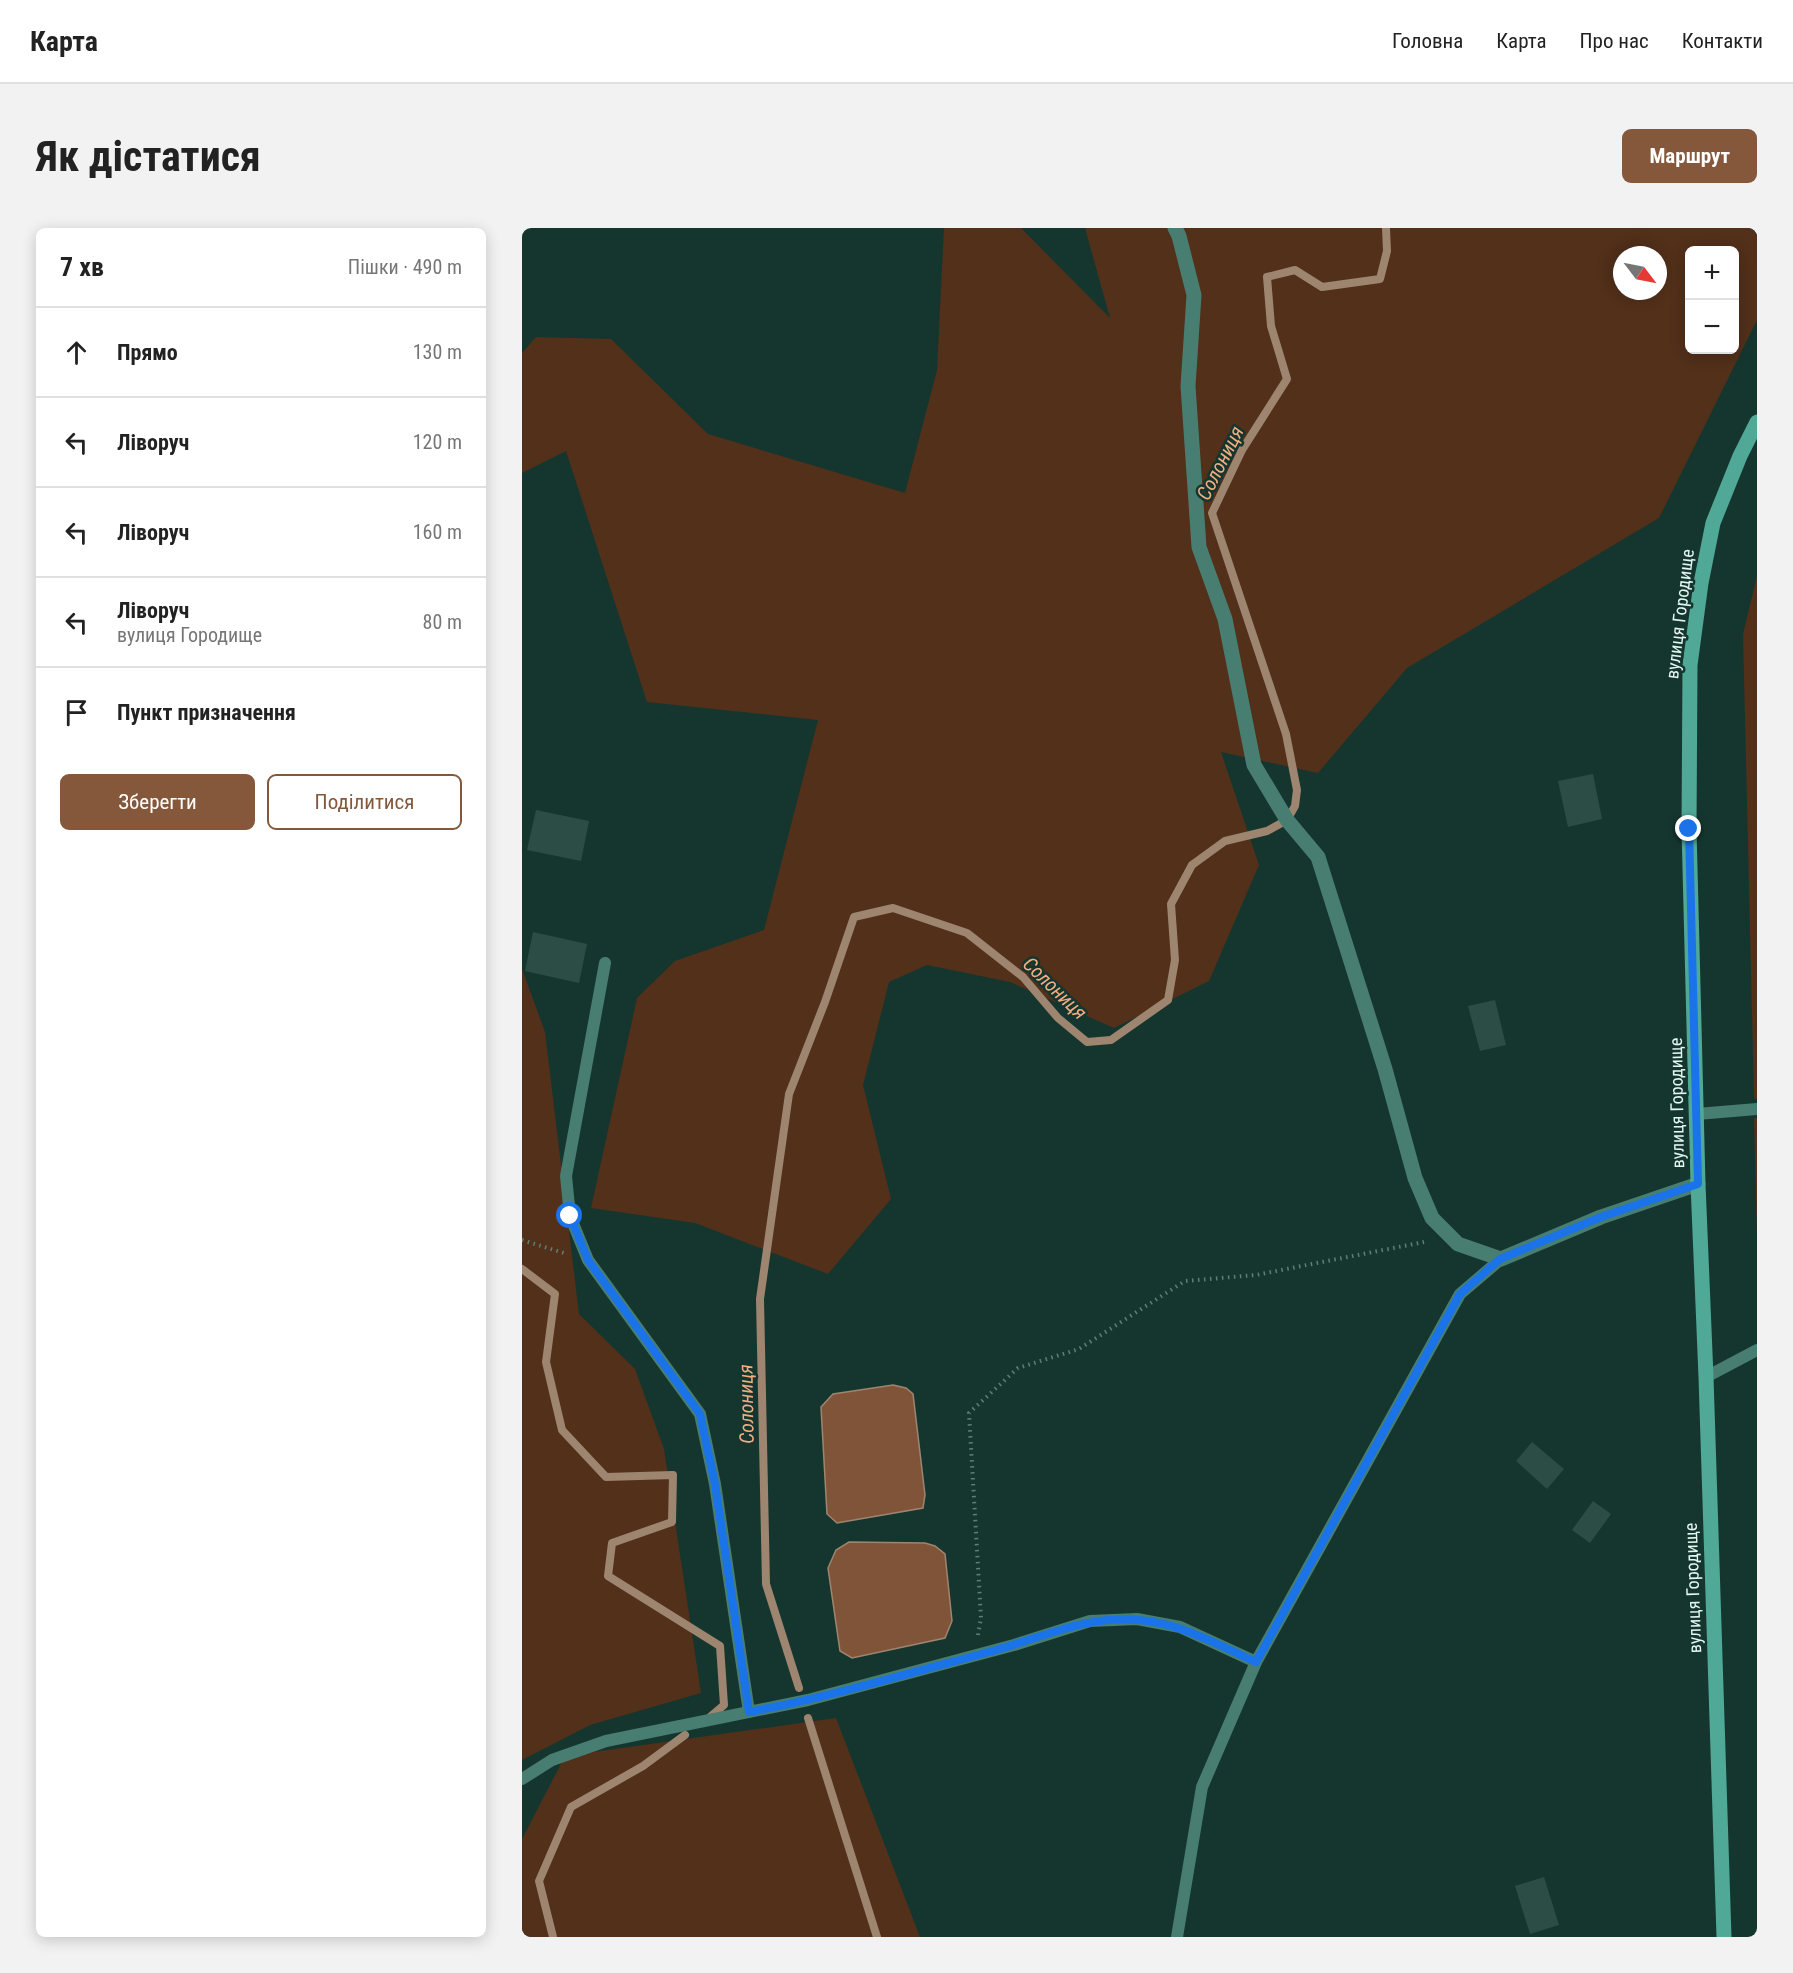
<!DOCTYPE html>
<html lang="uk">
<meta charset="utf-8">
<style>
body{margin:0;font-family:"Roboto Condensed",sans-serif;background:#f2f2f2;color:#222}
.controls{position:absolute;right:18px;top:18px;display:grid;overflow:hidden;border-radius:9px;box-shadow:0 3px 15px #0003}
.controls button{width:54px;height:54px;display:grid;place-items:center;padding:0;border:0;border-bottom:2px solid #e0e0e0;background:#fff;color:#222;font:30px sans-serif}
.compass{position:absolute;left:1091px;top:18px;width:54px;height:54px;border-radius:50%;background:#fff;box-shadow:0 3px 15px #0003;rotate:122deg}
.stop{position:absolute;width:18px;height:18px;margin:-14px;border:4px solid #1a73e8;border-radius:50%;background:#fff}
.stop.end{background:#1a73e8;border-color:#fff;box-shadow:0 2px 6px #0008}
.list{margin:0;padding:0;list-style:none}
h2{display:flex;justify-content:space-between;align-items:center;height:78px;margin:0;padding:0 24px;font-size:26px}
h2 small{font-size:20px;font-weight:400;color:#767676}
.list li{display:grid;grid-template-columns:39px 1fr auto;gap:18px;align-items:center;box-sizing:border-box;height:90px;padding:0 24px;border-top:2px solid #e0e0e0}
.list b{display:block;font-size:22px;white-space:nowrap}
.list p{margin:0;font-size:20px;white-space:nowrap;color:#767676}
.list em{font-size:20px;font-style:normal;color:#767676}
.actions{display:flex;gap:12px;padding:18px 24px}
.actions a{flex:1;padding:14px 0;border:2px solid #85583b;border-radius:9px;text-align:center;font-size:21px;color:#85583b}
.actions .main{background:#85583b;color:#fff}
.icon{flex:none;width:33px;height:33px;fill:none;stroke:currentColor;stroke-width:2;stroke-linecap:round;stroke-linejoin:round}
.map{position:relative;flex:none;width:1235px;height:1709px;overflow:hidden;border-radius:9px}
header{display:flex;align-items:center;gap:36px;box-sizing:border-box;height:84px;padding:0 30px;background:#fff;border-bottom:2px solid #e0e0e0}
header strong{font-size:28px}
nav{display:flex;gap:33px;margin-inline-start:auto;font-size:21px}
.intro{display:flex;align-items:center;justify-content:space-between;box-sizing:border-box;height:144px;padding:0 36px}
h1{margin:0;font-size:42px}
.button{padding:15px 27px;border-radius:9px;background:#85583b;color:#fff;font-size:21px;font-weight:700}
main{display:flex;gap:36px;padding:0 36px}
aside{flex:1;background:#fff;border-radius:9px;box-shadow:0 3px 15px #0003}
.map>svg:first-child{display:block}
.green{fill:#52301a;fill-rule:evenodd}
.water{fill:#805438;stroke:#9e8570;stroke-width:1.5}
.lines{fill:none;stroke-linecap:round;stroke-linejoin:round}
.stream{stroke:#9e8570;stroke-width:8}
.building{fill:#2c4d45}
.path{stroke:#627d77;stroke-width:4;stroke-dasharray:1.5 4.5;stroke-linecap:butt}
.lane{stroke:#487d71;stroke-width:12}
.street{stroke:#487d71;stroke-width:15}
.secondary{stroke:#50a896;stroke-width:15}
.route{stroke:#1a73e8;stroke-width:8}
.labels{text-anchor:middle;stroke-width:5;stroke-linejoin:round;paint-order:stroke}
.street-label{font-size:18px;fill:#e4f7f2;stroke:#15362f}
.water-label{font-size:20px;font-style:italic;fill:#f4ad81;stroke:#15362f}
</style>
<header>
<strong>Карта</strong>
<nav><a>Головна</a><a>Карта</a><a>Про нас</a><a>Контакти</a></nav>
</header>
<div class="intro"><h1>Як дістатися</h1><a class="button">Маршрут</a></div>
<main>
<aside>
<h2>7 хв<small>Пішки · 490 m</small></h2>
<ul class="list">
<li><svg class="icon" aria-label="ahead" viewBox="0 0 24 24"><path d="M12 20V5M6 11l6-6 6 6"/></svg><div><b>Прямо</b></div><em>130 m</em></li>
<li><svg class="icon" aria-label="left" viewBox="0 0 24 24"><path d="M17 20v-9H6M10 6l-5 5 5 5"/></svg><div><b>Ліворуч</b></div><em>120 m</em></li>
<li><svg class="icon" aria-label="left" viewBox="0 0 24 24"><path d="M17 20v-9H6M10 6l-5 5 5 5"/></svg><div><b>Ліворуч</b></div><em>160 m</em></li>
<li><svg class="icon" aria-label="left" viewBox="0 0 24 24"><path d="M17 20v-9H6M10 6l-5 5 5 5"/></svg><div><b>Ліворуч</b><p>вулиця Городище</p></div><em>80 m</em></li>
<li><svg class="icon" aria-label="arrive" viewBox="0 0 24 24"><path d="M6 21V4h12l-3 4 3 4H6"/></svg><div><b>Пункт призначення</b></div></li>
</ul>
<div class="actions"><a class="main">Зберегти</a><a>Поділитися</a></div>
</aside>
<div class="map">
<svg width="1235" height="1709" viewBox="0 0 1235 1709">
<rect width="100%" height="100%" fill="#15362f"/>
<g class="green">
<path d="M422,0H499L588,90L563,0H1235V92L1137,290L885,440L796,545L699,524L737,637L687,753L592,800L488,754L405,737L367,754L341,857L369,971L306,1046L173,995L69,980L115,770L153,733L242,702L296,492L125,474L44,223L0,245V125L14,109L89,111L186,206L383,265L415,142ZM1168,22H1212V122H1168ZM1100,27H1136V63H1100Z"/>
<path d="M1235,348V871H1232L1221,406Z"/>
<path d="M0,741L23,804L57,1086L113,1141L142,1221L179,1465L68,1497L0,1532Z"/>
<path d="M1232,890H1235V1006L1232,894Z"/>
<path d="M314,1490L398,1709H0V1611L43,1528Z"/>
</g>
<g class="water">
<path d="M371,1157L384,1160L391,1166L403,1267L401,1280L315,1295L305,1286L299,1179L311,1166Z"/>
<path d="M327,1314L403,1315L413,1318L423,1326L430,1393L423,1410L330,1430L318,1423L306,1340L314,1322Z"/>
</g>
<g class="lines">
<g class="stream">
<path d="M0,1041L33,1066L24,1134L40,1202L84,1249L151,1247L150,1294L90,1315L86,1348L198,1418L202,1477L188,1489"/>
<path d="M277,1460L244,1356L238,1071L267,866L303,774L332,689L371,680L445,705L501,749L536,790L565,814L589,812L646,772L653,732L649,676L670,637L703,613L745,603L765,592L773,578L775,562L764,506L690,285L720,222L765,151L749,98L745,49L773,42L800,59L858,51L865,23L864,0"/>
<path d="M286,1490L355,1709"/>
<path d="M31,1709L17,1653L49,1579L121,1538L163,1507"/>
</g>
</g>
<g class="building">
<path d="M1071,546L1080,591L1046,599L1036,553Z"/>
<path d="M14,582L67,593L59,633L5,622Z"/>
<path d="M11,704L65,716L57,755L3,743Z"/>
<path d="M973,772L984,817L958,823L946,778Z"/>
<path d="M1010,1214L1042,1241L1025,1261L994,1233Z"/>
<path d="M1071,1273L1089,1286L1068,1315L1050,1302Z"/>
<path d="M1022,1649L1037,1697L1008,1706L993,1658Z"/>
</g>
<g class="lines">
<g class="path">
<path d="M0,1012L42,1025"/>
<path d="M456,1407L459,1390L447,1185L496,1140L557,1121L663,1053L734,1047L902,1014"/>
</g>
<g class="lane">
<path d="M83,735L44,948L48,988L66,1032L178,1186L193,1256L227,1484"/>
<path d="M1175,886L1235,881"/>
<path d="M1184,1149L1235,1122"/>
<path d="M0,1551L30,1532L84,1513L286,1472L492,1417L568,1393L615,1391L658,1399L734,1434"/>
<path d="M655,1709L680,1559L734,1434L938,1066L979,1031"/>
</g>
<path class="street" d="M653,0L657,8L672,67L666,158L677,319L703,391L732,537L765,592L796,629L863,841L893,950L910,990L936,1016L979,1031L1079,989L1176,956"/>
<path class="secondary" d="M1202,1709L1184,1149L1176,956L1167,601L1168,437L1179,355L1191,295L1218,228L1235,194"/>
</g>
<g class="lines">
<path class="route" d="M48,988L66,1032L178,1186L193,1256L227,1484C311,1468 392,1444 474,1422C520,1409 567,1387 616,1392C659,1395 696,1417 734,1434L938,1066L978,1031L1079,989L1176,956L1167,601"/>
</g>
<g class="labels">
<g class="street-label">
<text transform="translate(1158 386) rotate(-83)" y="6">вулиця Городище</text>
<text transform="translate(1155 875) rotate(-91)" y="6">вулиця Городище</text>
<text transform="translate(1171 1360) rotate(-92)" y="6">вулиця Городище</text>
</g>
<g class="water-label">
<text transform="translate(698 235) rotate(-63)" y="7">Солониця</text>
<text transform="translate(533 760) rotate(44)" y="7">Солониця</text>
<text transform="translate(224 1176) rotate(-91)" y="7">Солониця</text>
</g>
</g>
</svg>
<div class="controls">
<button>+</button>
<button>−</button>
</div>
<svg class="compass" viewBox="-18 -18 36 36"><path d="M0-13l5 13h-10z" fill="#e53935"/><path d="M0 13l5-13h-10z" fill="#767676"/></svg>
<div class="stop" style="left:48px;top:988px"></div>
<div class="stop end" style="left:1167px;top:601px"></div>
</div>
</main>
